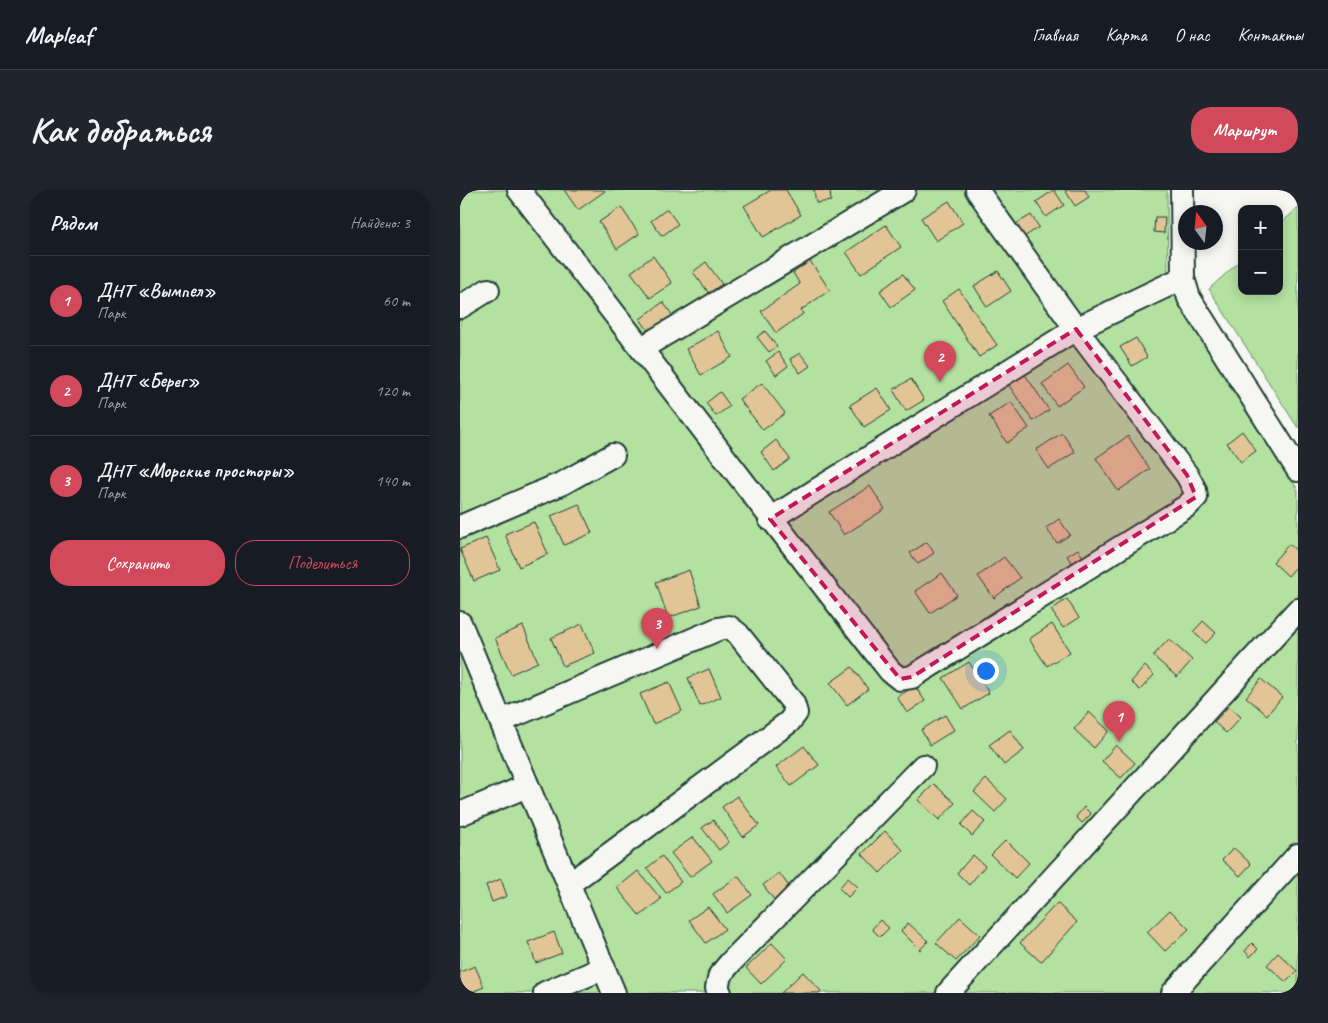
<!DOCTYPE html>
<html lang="ru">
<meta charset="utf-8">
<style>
body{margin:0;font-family:Caveat,sans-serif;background:#20242c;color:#f1f3f6}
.controls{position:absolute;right:15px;top:15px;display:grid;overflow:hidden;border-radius:10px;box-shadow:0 2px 12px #0003}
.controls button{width:45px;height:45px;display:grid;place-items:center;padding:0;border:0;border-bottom:1px solid #363941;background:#171b24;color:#f1f3f6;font:25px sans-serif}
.compass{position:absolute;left:718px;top:15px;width:45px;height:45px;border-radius:50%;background:#171b24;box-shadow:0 2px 12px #0003;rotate:345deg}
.you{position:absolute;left:525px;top:480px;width:18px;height:18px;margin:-12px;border:4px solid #fff;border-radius:50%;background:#1a73e8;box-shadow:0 0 0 8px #1a73e833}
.badge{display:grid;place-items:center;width:32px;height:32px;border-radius:50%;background:#d1495b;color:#fff;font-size:16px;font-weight:700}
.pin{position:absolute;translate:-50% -41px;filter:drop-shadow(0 1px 2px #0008)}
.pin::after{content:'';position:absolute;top:26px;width:18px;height:15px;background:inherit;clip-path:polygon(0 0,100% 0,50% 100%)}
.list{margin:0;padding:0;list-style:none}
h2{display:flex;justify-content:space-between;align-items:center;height:65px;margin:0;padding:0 20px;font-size:21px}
h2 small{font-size:16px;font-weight:400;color:#9ea1a6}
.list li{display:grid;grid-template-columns:32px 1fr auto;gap:15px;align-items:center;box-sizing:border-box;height:90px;padding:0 20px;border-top:1px solid #363941}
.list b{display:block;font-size:19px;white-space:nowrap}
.list p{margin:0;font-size:16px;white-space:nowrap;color:#9ea1a6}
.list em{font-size:16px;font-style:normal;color:#9ea1a6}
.actions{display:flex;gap:10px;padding:15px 20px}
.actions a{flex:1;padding:11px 0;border:1px solid #d1495b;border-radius:20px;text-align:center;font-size:18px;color:#d1495b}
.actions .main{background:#d1495b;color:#fff}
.map{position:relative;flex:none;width:838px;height:803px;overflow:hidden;border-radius:20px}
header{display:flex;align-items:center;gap:30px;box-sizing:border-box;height:70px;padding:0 25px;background:#171b24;border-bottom:1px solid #363941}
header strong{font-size:24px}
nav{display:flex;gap:28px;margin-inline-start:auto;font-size:18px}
.intro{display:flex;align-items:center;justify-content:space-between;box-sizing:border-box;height:120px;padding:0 30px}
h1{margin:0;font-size:35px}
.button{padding:12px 22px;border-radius:20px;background:#d1495b;color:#fff;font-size:18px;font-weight:700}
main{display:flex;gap:30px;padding:0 30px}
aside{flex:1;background:#171b24;border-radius:20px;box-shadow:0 2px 12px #0003}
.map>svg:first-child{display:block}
.green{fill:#b2e1a0;stroke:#688f6a}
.building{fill:#e2c596;stroke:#1f3d34}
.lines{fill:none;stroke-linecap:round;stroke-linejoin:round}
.minor-casing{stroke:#1f3d34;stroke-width:26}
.minor{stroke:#f6f6f2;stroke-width:22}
.marked{fill:#c2185b;fill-opacity:0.2;stroke:#c2185b;stroke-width:4;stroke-dasharray:10 6;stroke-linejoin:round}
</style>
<header>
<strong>Mapleaf</strong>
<nav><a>Главная</a><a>Карта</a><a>О нас</a><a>Контакты</a></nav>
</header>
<div class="intro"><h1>Как добраться</h1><a class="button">Маршрут</a></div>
<main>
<aside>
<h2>Рядом<small>Найдено: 3</small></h2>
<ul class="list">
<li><span class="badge">1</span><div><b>ДНТ «Вымпел»</b><p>Парк</p></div><em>60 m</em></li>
<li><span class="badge">2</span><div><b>ДНТ «Берег»</b><p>Парк</p></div><em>120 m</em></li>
<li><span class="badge">3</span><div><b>ДНТ «Морские просторы»</b><p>Парк</p></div><em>140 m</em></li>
</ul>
<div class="actions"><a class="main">Сохранить</a><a>Поделиться</a></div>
</aside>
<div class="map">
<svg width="838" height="803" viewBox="0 0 838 803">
<rect width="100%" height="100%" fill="#f6f6f2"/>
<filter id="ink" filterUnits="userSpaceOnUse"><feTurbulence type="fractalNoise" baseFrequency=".02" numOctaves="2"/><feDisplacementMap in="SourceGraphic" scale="10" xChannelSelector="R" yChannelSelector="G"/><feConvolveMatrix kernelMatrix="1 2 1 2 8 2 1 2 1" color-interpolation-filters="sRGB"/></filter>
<g filter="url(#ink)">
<g class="green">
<path d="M0,0H707L708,92L838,300V803H0Z"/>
<path d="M838,18V238L749,99L782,69V101H819V35Z"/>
</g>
<g class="building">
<path d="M104,0H144L145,1L118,20Z"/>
<path d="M311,0H326L341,25L303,47L284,16Z"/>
<path d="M354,0H370L371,11L356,13Z"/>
<path d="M594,0L604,15L586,27L576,12Z"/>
<path d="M605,0H625L629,7L615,16Z"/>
<path d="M489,11L503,33L476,51L461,28Z"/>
<path d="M161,17L179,44L157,59L139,32Z"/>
<path d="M207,19L218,34L202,46L191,31Z"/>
<path d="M571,25L579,37L564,47L556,34Z"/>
<path d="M695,27H705L704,43L694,42Z"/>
<path d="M426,35L441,57L401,84L386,62Z"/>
<path d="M193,66L212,93L190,108L171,82Z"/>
<path d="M350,71L370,100L341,120L343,124L316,143L301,121L340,94L333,83Z"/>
<path d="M246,72L262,94L249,103L233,82Z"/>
<path d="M538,81L551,101L527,117L514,96Z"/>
<path d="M443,84L455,100L431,117L420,101Z"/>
<path d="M499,99L537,155L519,167L482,111Z"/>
<path d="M203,112L213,126L190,143L180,129Z"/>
<path d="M258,141L272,167L241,185L226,159Z"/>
<path d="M305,141L317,156L309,162L297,147Z"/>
<path d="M676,148L687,167L672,176L660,157Z"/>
<path d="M318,162L328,176L316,185L306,171Z"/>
<path d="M340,163L350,176L340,183L330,169Z"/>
<path d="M608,175L624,197L597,216L582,194Z"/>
<path d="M564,183L589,220L573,231L548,194Z"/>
<path d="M451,189L464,210L446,221L433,200Z"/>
<path d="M302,193L325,223L303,240L279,209Z"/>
<path d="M417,198L431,220L404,237L390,215Z"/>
<path d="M260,202L270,216L256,226L246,213Z"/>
<path d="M551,212L569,238L547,253L529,226Z"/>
<path d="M782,241L796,261L781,272L767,253Z"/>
<path d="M602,243L615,262L589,279L576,260Z"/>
<path d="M668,246L690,279L658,301L636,268Z"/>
<path d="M316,250L330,269L314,281L301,262Z"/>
<path d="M410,296L425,319L384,345L369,322Z"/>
<path d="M119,314L132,343L104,355L91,326Z"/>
<path d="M599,329L610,345L597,353L586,338Z"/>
<path d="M74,332L88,364L59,377L45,344Z"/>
<path d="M26,348L40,380L14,391L0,359Z"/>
<path d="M467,352L474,363L458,374L450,363Z"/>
<path d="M829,354L838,362V375L828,386L813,372Z"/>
<path d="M618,359L624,369L614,376L607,366Z"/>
<path d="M544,367L560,388L534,408L518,386Z"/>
<path d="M229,380L241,416L208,428L196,392Z"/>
<path d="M482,383L497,405L470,423L455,401Z"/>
<path d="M607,409L619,428L603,438L591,420Z"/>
<path d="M743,431L756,443L746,453L733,442Z"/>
<path d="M122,434L135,463L103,476L91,448Z"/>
<path d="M592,434L610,462L587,476L569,449Z"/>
<path d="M63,436L78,472L51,484L35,448Z"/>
<path d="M709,449L732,470L717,487L693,466Z"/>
<path d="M509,472L529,503L503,519L483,488Z"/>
<path d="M685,476L694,485L680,500L671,492Z"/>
<path d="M392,477L408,499L387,515L370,493Z"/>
<path d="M249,479L261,507L240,516L228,488Z"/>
<path d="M801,489L822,507L807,525L786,507Z"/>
<path d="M209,492L222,521L193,534L180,504Z"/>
<path d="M455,496L465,511L447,523L437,507Z"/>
<path d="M769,516L781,527L766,543L754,532Z"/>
<path d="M629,522L649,541L634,558L614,539Z"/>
<path d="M485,525L494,540L470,555L461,540Z"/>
<path d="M550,540L564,560L544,575L529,555Z"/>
<path d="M656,555L675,573L661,588L642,571Z"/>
<path d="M344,556L359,575L331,596L316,577Z"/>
<path d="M526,589L547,609L535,622L514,602Z"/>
<path d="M474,594L495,613L479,630L458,610Z"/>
<path d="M277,606L299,635L283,647L262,617Z"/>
<path d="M624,617L631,624L622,633L616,627Z"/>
<path d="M513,621L525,632L512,646L501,635Z"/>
<path d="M253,630L269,652L259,660L242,638Z"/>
<path d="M425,641L443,660L420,683L402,664Z"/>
<path d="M233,647L252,671L230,687L211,663Z"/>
<path d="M546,650L569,673L555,688L531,665Z"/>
<path d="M774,658L791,674L780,686L762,670Z"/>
<path d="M513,665L525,676L509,695L497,683Z"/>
<path d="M202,666L221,692L206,703L187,678Z"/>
<path d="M178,681L201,709L180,726L157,698Z"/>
<path d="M319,683L331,699L315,711L303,695Z"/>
<path d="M278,686L292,705L267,723L253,704Z"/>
<path d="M388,688L398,697L388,707L379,698Z"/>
<path d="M41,689L47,706L32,712L26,695Z"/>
<path d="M597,713L617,732L581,772L560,753Z"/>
<path d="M248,717L265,739L246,753L229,730Z"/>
<path d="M710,720L729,739L705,761L687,742Z"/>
<path d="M500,727L520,745L496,771L476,753Z"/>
<path d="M420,730L429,738L420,747L412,739Z"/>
<path d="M448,733L468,751L460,760L441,741Z"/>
<path d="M94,742L102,763L76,773L68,752Z"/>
<path d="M312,753L327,769L301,794L286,778Z"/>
<path d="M792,753L798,759L790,767L785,761Z"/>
<path d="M818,763L837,781L826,792L807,775Z"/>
<path d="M15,776L24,797L9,803H0V782Z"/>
<path d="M343,782L361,801L359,803H321Z"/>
</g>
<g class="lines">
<defs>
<g id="minor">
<path d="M59,0C183,160 305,322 430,481L440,489L452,487L727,316L736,307L735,300L727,285L616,139L310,329"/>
<path d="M517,0L616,139L723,88"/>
<path d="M722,0L723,88L729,108L838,280"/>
<path d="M0,117L28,100"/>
<path d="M182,158L444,0"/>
<path d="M0,337L103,293L153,265"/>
<path d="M0,433L154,803"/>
<path d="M41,531L258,439L269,437L278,444L333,513L336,523L329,532L109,694"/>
<path d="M0,624L67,596"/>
<path d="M85,803L144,778"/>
<path d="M260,803L257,798L260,785L271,772L463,576"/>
<path d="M488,803L838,420"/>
<path d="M713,803L838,665"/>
</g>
</defs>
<use href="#minor" class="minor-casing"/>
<use href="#minor" class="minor"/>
</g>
</g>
<path class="marked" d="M616,139L727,285L736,307L452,487L440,489L310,329Z"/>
</svg>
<div class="controls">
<button>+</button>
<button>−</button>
</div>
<svg class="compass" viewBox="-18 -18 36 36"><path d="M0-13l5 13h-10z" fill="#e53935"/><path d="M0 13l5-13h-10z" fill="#9ea1a6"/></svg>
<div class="you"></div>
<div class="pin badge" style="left:659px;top:552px">1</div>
<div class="pin badge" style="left:480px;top:192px">2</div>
<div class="pin badge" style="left:197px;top:459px">3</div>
</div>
</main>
